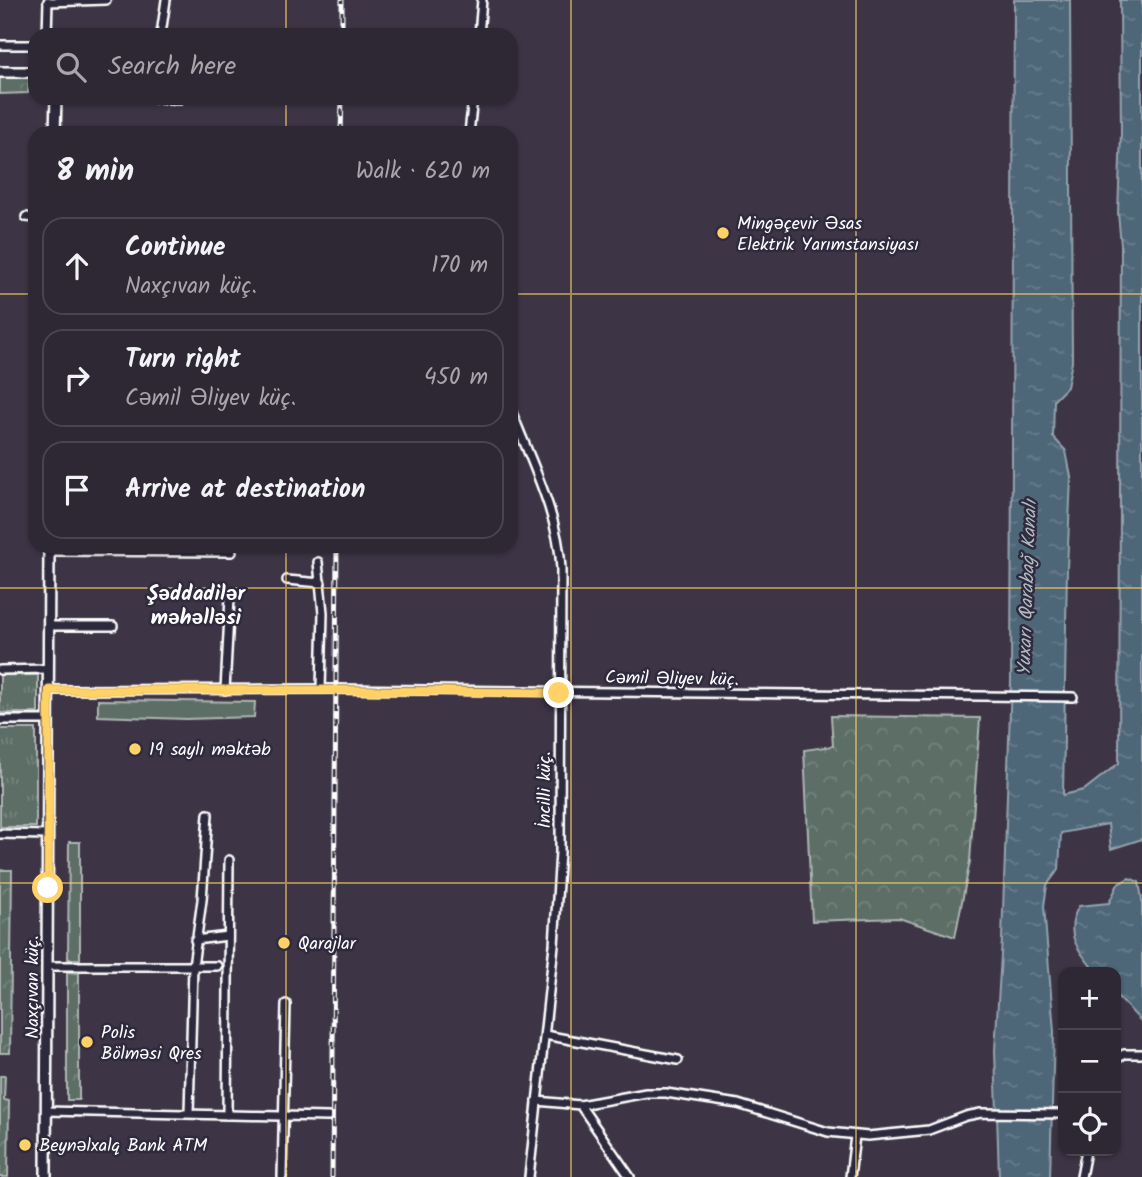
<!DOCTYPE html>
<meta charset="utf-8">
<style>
body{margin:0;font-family:Kalam,sans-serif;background:#36303c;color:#f1f3f6}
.controls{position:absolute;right:21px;bottom:21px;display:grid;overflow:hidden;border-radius:14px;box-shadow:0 2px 5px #0004}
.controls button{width:63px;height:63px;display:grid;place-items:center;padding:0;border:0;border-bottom:2px solid #49444f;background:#2e2834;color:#f1f3f6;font:35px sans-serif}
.stop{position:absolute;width:21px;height:21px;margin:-16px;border:5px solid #ffd166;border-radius:50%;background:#fff}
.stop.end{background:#ffd166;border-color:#fff;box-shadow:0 2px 7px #0008}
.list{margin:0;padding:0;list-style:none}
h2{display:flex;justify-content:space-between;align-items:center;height:91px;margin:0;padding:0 28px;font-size:30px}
h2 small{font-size:23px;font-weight:400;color:#a7a6ac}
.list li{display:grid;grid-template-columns:46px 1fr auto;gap:21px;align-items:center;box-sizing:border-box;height:98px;margin:0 14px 14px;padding:0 14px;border:2px solid #49444f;border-radius:21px}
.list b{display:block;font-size:26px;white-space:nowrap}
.list p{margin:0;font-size:23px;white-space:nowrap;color:#a7a6ac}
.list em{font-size:23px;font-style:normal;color:#a7a6ac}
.icon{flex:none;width:38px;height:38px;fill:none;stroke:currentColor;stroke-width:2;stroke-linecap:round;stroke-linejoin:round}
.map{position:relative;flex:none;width:1142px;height:1177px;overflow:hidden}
.search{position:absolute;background:#2e2834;box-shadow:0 2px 5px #0004;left:28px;top:28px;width:490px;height:77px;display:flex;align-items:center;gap:18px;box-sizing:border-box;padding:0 24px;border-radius:21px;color:#a7a6ac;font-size:26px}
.panel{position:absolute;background:#2e2834;box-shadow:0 2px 5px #0004;left:28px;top:126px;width:490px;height:427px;border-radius:21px}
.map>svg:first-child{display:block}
.grass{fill:#5c6e66;stroke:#aeb6b2;stroke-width:2}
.forest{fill:url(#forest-crowns);stroke:#aeb6b2;stroke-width:2}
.park{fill:url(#park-tufts);stroke:#aeb6b2;stroke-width:2}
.water{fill:url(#water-ripples);stroke:#94a3ae;stroke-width:2}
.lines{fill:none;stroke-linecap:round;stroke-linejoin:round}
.minor-casing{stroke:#fff;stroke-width:12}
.tertiary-casing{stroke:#fff;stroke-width:14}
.minor{stroke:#2f2a3d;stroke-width:7}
.tertiary{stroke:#2f2a3d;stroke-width:9}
.rail-casing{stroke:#fff;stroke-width:5}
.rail{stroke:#2f2a3d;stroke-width:2.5;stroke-dasharray:8;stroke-linecap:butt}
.route{stroke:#ffd166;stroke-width:9}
.grid{fill:none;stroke:#ffd166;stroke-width:2;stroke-opacity:0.55}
.poi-dot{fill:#ffd166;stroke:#2f2a3d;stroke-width:2.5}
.labels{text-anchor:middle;stroke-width:5;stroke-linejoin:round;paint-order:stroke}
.poi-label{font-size:18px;fill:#fff;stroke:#2f2a3d;text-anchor:start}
.street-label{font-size:18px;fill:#fff;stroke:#2f2a3d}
.water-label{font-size:19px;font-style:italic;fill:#afbac2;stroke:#2f2a3d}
.quarter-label{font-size:21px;font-weight:bold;fill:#fff;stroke:#2f2a3d}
</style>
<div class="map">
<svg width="1142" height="1177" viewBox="0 0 1142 1177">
<defs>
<pattern id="forest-crowns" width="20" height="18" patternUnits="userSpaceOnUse" patternTransform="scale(1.75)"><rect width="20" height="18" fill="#5c6e66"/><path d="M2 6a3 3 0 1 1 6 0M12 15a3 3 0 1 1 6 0" fill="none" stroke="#74847d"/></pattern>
<pattern id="park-tufts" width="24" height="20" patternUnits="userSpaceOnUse" patternTransform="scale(1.75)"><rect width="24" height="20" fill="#5c6e66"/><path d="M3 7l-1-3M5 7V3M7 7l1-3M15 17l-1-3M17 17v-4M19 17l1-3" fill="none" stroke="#74847d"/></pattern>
<pattern id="water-ripples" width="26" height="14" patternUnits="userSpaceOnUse" patternTransform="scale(1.75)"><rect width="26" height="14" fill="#4d6678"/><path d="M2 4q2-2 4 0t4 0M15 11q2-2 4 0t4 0" fill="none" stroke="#687d8c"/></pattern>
</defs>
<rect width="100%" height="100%" fill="#3d3546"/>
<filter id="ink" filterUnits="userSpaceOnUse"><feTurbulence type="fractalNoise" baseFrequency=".0143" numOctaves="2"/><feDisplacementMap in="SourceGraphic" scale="14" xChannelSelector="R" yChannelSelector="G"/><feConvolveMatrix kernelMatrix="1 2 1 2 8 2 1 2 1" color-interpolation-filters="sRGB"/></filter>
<g filter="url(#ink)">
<g class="grass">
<path d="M98,700L255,702L254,717L186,719L98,716Z"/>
<path d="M69,842H80V959H68Z"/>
</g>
<g class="forest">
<path d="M0,78H29L28,93L0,94Z"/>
<path d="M831,716L980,718L970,861L955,937L899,918L812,921L804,750L833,746Z"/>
<path d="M0,870H12L10,1053H0Z"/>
<path d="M67,972L79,973V1100H67Z"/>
<path d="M0,1076H5L4,1100L9,1101L8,1177H0Z"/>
</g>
<g class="park">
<rect x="0" y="675" width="38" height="38"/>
<rect x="0" y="729" width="36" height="98"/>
</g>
<g class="water">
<path d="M1014,0H1070L1072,362L1067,387L1054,400L1053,437L1066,451L1071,477L1067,568L1063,795L1084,790L1119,763L1121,245L1118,213L1121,133L1120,0H1142V839L1111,849L1108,824L1061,833L1059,869L1047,885L1044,906L1054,1032L1050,1177H999L995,1050L1002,939L1011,681Z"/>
<path d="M1129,878L1139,882L1142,899V1022L1116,995V972H1096C1078,951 1063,933 1079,906L1109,903L1118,884Z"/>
</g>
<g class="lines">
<defs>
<g id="minor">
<path d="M48,2L106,0"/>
<path d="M161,34L166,0"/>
<path d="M47,35L48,1"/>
<path d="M479,35L482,0"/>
<path d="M0,45H35"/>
<path d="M155,98L178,100"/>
<path d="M469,133L473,98"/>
<path d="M26,217L35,218"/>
<path d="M511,410C530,459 559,516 561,569L560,852L554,945L529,1177"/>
<path d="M49,551L232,552"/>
<path d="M318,562L323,613L321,689"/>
<path d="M287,580L321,583"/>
<path d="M49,626H113"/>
<path d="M0,670L48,669"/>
<path d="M49,690L335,689L1073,697"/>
<path d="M225,690L230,597"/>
<path d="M0,720H49"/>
<path d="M0,834L48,835"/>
<path d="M195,940L228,936"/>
<path d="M48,966H217"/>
<path d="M545,1035L678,1060"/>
<path d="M1116,1060L1124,1054H1142"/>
<path d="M537,1101L580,1105L646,1093H666L738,1104L828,1132L868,1136L929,1130L966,1116L981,1113L1063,1114"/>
<path d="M580,1105L630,1177"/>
<path d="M46,1111L328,1117"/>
<path d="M189,1113L193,966L202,900L208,814"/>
<path d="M227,1115L229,860"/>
<path d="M282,1177L286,1004"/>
<path d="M850,1177L855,1136"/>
<path d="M1081,1177L1086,1151"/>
</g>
<g id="tertiary">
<path d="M0,72H35"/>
<path d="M55,133L56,98"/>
<path d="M46,1177L49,546"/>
</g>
</defs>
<use href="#minor" class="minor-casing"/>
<use href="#tertiary" class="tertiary-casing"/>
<use href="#minor" class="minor"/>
<use href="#tertiary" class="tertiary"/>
<defs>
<g id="rail">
<path d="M342,35V0"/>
<path d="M341,133L342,98"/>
<path d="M332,1177L337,546"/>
</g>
</defs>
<use href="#rail" class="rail-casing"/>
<use href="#rail" class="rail"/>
</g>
</g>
<g class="lines" filter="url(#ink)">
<path class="route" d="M48,888L49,690H335L559,693"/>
</g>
<path class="grid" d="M286,0V35M571,0V1177M856,0V1177M286,98V133M0,294H35M511,294H1142M286,546V1177M0,588H1142M0,883H1142"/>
<g class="poi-dot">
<circle cx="723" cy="233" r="7"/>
<circle cx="135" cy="749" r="7"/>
<circle cx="284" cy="943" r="7"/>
<circle cx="87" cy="1042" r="7"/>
<circle cx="25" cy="1145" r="7"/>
</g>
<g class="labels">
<g class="poi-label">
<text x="737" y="229">Mingəçevir Əsas<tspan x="737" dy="21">Elektrik Yarımstansiyası</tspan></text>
<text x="149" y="755">19 saylı məktəb</text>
<text x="298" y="949">Qarajlar</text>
<text x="101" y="1038">Polis<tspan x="101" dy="21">Bölməsi Qres</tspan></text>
<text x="39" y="1151">Beynəlxalq Bank ATM</text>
</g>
<g class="street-label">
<text transform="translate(672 678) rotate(1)" y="6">Cəmil Əliyev küç.</text>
<text transform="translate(544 790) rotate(-90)" y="6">İncilli küç.</text>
<text transform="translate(32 987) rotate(-90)" y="6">Naxçıvan küç.</text>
</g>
<g class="water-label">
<text transform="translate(1026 588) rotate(-88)" y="7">Yuxarı Qarabağ Kanalı</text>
</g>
<g class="quarter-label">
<text x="196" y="600">Şəddadilər<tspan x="196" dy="24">məhəlləsi</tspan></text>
</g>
</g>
</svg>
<div class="controls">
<button>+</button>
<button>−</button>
<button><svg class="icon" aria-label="locate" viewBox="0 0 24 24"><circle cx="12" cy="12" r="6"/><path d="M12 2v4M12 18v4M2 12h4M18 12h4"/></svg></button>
</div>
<div class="stop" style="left:48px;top:888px"></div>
<div class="stop end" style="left:559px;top:693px"></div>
<div class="search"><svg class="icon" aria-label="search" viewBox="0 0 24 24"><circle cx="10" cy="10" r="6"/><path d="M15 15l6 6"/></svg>Search here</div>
<section class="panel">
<h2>8 min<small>Walk · 620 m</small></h2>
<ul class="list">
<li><svg class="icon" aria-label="ahead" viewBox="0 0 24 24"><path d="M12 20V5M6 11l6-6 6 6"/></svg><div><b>Continue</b><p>Naxçıvan küç.</p></div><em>170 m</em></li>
<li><svg class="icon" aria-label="right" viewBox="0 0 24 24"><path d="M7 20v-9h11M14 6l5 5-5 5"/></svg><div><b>Turn right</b><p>Cəmil Əliyev küç.</p></div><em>450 m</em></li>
<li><svg class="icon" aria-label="arrive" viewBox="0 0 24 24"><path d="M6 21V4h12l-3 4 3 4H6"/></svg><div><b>Arrive at destination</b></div></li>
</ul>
</section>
</div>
